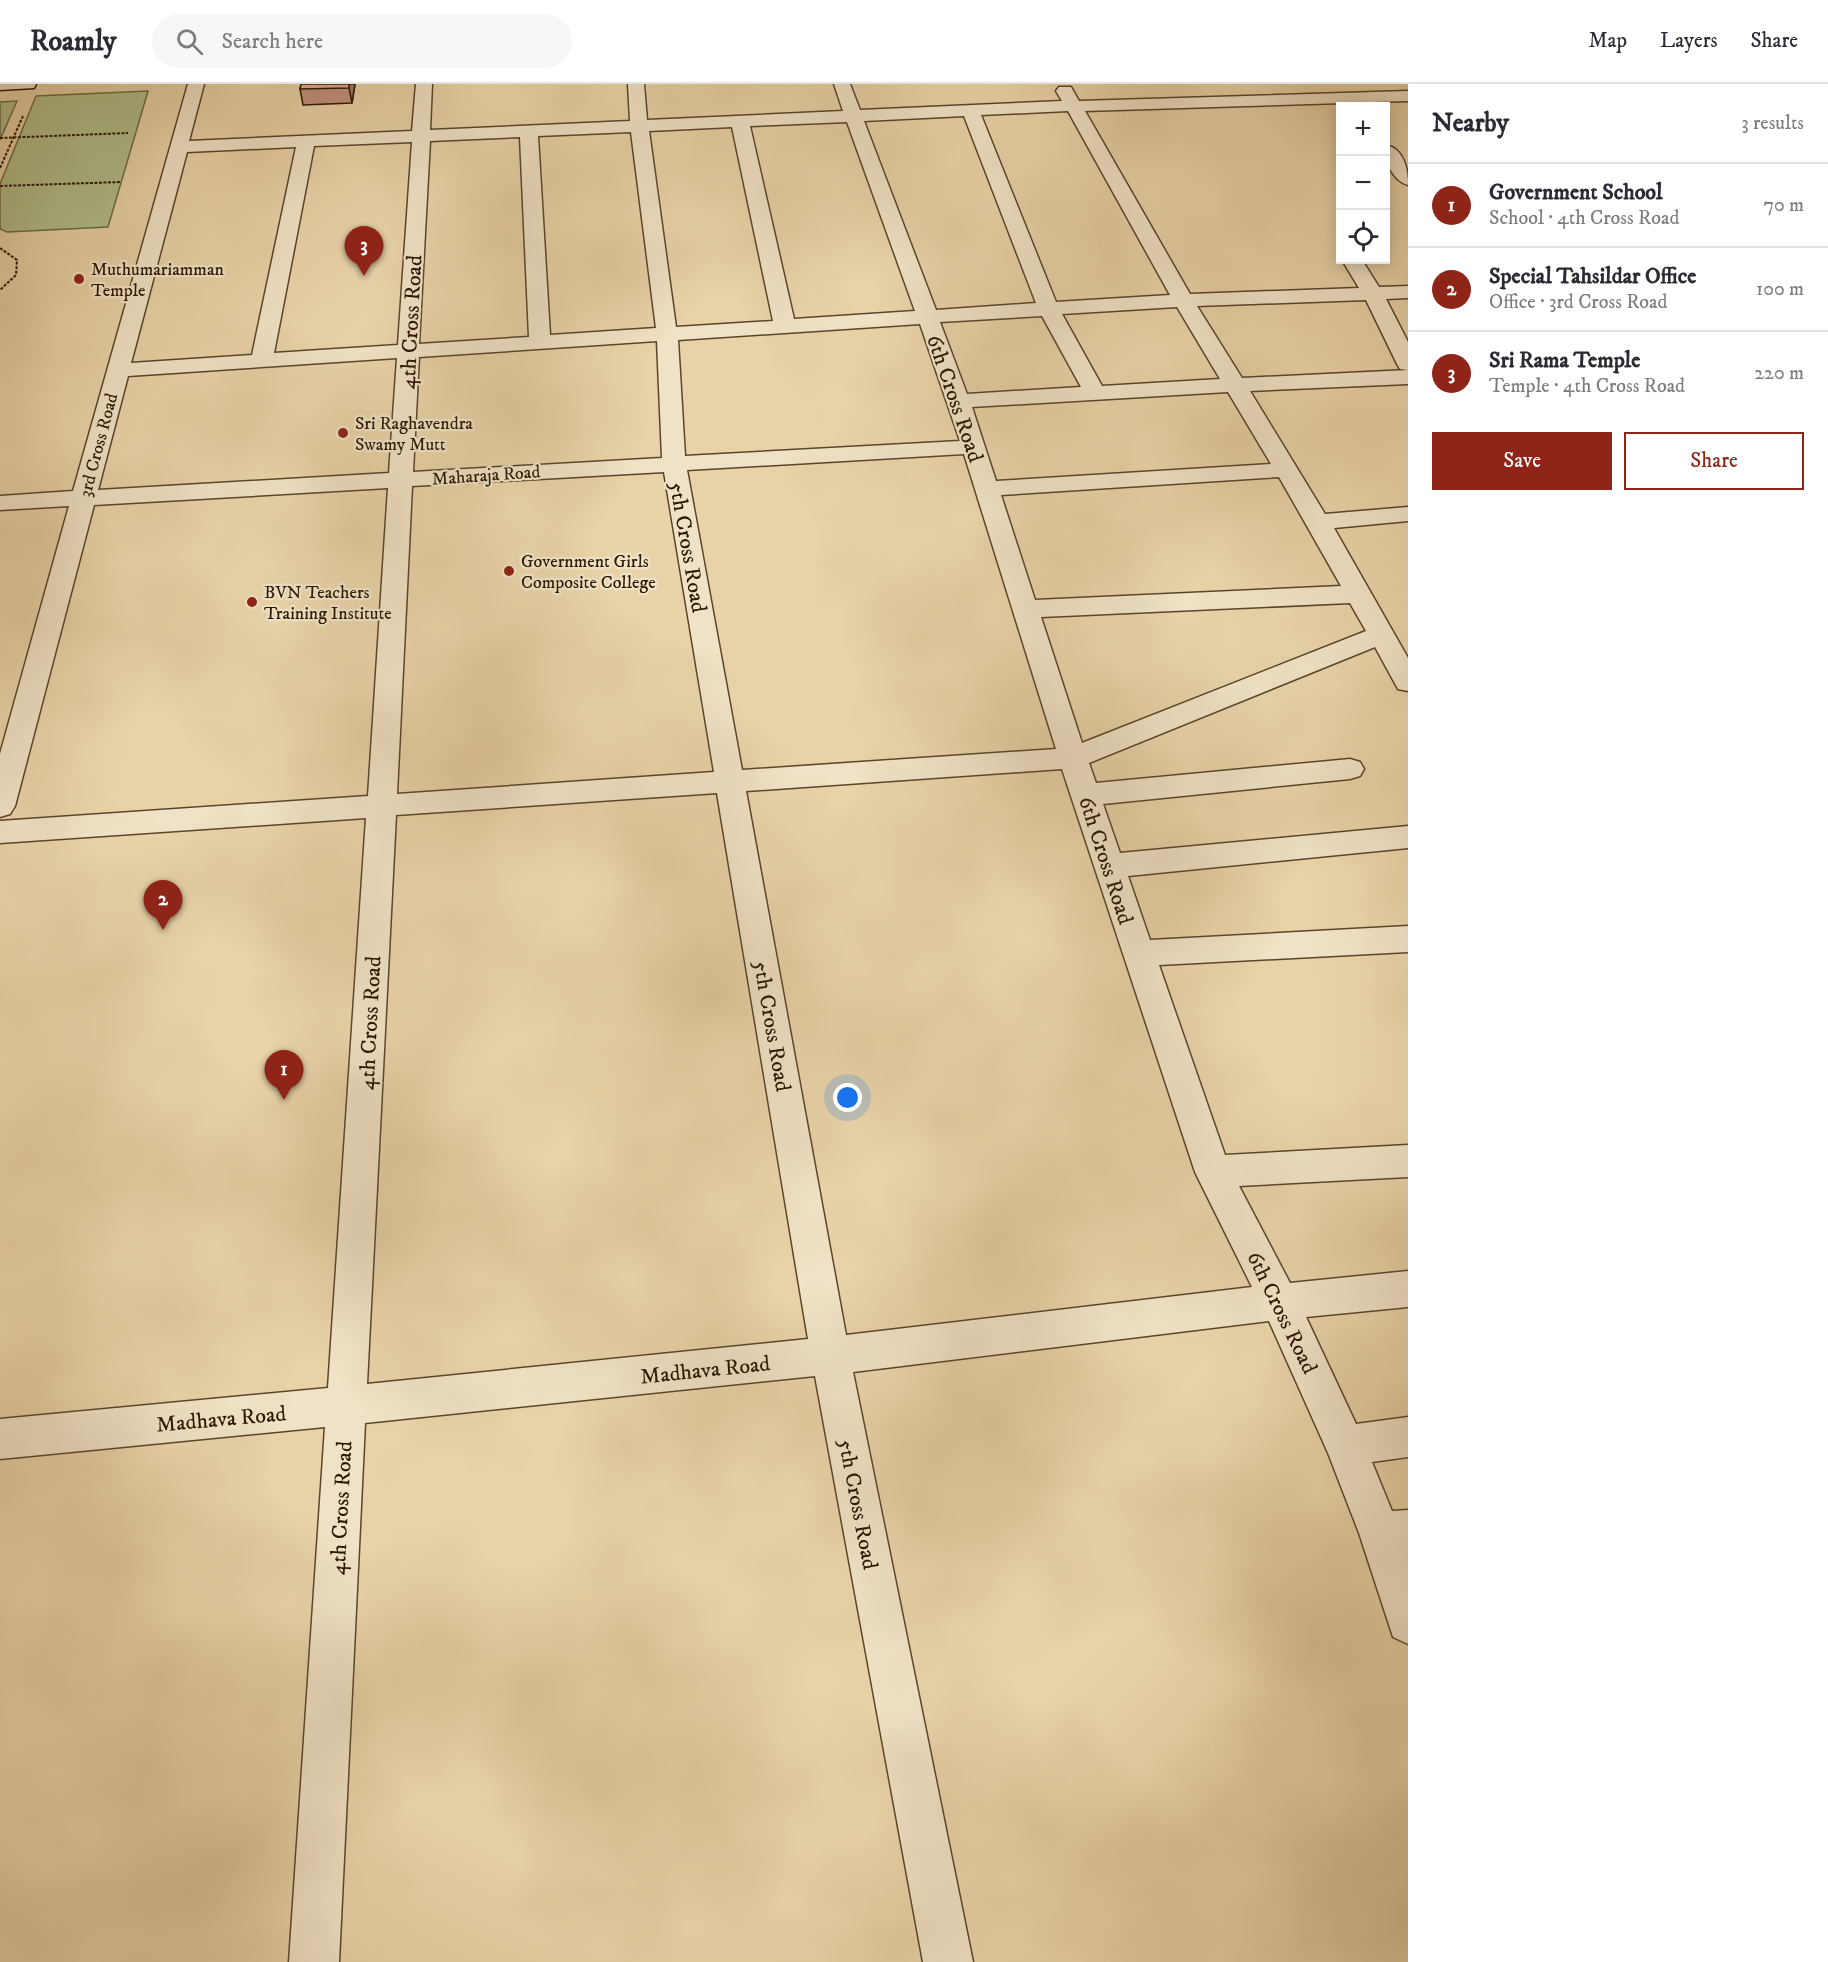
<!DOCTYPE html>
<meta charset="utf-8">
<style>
body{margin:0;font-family:"IM FELL DW Pica",serif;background:#f7f7f7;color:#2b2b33}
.controls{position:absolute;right:18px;top:18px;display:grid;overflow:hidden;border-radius:0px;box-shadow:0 3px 15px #0003}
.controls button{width:54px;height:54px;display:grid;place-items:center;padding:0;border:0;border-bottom:2px solid #e1e1e2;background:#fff;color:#2b2b33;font:30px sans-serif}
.you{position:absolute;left:848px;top:1014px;width:21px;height:21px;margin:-15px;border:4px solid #fff;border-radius:50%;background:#1a73e8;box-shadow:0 0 0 9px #1a73e833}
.badge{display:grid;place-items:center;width:39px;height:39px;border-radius:50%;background:#8f2418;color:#fff;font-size:20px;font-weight:700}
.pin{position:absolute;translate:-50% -50px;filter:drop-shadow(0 2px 3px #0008)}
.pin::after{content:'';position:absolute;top:32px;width:21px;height:18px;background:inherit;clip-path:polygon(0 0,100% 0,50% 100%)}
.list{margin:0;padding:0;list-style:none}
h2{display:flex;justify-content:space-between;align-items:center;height:78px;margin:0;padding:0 24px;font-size:26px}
h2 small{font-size:20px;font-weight:400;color:#7c7c81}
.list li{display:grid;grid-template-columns:39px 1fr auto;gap:18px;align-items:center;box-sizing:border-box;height:84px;padding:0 24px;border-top:2px solid #e1e1e2}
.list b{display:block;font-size:22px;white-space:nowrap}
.list p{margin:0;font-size:20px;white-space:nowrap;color:#7c7c81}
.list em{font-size:20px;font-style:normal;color:#7c7c81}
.actions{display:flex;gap:12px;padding:18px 24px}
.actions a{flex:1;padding:14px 0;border:2px solid #8f2418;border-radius:0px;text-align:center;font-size:21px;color:#8f2418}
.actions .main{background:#8f2418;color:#fff}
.icon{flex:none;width:33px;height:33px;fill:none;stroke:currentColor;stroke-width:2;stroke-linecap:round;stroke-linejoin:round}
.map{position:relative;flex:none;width:1408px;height:1878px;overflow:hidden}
header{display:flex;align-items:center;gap:36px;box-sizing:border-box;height:84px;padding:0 30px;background:#fff;border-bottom:2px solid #e1e1e2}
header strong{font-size:28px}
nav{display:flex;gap:33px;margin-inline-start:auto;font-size:21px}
.search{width:420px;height:54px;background:#f7f7f7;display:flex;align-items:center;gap:15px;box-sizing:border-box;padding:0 21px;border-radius:33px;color:#7c7c81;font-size:22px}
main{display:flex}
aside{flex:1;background:#fff}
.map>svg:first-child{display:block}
.green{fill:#b0be8c;stroke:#6c6a46;stroke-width:1.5}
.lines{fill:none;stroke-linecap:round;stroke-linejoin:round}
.minor-casing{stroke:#59462a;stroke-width:3}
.secondary-casing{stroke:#291700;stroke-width:3}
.path{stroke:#291700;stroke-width:2;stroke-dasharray:3 1.5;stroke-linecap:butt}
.minor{fill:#f0e2c6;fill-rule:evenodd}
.secondary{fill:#f0e2c6;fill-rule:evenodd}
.wall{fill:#c1917c;stroke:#291700;stroke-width:1.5}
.shaded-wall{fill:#9d7665;stroke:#291700;stroke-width:1.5}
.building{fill:#e0a990;stroke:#291700;stroke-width:1.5}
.poi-dot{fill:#8f2418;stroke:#f0e2c6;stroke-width:2}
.labels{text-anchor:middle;stroke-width:4.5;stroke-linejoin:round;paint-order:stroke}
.far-poi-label{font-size:18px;fill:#291700;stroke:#f0e2c6;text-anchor:start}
.far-street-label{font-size:18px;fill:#291700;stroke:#f0e2c6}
.street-label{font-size:22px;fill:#291700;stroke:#f0e2c6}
</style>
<header>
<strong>Roamly</strong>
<div class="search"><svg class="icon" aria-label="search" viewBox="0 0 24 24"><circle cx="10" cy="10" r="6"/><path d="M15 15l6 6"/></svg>Search here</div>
<nav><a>Map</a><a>Layers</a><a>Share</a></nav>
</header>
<main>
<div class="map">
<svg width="1408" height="1878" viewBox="0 0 1408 1878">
<rect width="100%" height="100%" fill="#e8d3a8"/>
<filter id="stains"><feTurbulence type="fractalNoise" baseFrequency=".00333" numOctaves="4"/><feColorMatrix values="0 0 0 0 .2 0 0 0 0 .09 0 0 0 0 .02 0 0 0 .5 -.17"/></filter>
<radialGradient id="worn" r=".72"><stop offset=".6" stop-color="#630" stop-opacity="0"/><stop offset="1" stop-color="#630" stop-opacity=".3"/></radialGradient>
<g class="green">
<path d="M148,7L108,143L7,148L0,145V100L36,12Z"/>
<path d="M17,17L0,56V18Z"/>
</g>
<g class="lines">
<defs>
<g id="minor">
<path d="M188,0H204L189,57L412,47L416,0H432L430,46L630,37L628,0H644L647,36L843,27L834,0H850L860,26L1062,17L1056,7L1059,3H1071L1079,17L1408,7V17L1085,27L1190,210L1359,204L1342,176H1362L1379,203L1408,202V214L1386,215L1408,258V300L1250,307L1325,430L1408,423V437L1334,444L1408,574V607L1398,605L1375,563L1089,679L1096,699L1350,675L1360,678L1364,685L1360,692L1350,695L1103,720L1120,769L1408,742V764L1128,792L1150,856L1408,842V868L1159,881L1225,1071L1408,1061V1093L1239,1102L1290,1199L1408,1187V1223L1306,1233L1356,1340L1408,1333V1373L1372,1378L1392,1427L1408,1426V1560L1393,1553L1359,1449L1328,1369L1269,1237L853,1288L973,1878H923L815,1292L365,1339L339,1878H289L325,1343L0,1375V1335L328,1304L366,734L0,759V737L368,712L388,404L94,421L15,722L10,730L0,733V670L69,422L0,426V412L73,407ZM1068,27L1170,211L1056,218L981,31ZM964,32L1036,219L936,226L864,37ZM847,38L915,227L794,235L750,42ZM732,43L773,237L676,243L649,47ZM631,48L656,244L550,251L538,52ZM520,53L529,253L419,260L430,57ZM412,58L398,261L274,269L314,62ZM296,63L252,271L131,279L187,68ZM1366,216L1397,280L1400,285L1408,286L1242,294L1197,222ZM1177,223L1220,295L1102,302L1062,230ZM1042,232L1081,303L967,310L940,238ZM920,240L960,357L685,372L678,256ZM657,257L662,374L413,388L419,273ZM397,274L389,389L98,406L128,292ZM1228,308L1271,380L996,397L972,323ZM964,370L1056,665L742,686L687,386ZM664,388L714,688L397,710L412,402ZM1279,393L1341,502L1035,516L1001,411ZM1350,519L1366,547L1082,659L1041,533ZM1062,685L1195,1088L1252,1203L846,1251L746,707ZM717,709L808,1255L367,1300L396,731Z"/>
<path d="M1386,61C1404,65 1408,85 1408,101C1391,96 1384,75 1386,61Z"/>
</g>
<path id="secondary" d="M0,0H36L34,4L0,6Z"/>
</defs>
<use href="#minor" class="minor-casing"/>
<use href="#secondary" class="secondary-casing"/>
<g class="path">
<path d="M0,54L128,49"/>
<path d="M0,84L23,32"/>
<path d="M0,102L121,98"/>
<path d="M0,164L17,176L16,191L0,206"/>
</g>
<use href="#minor" class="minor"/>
<use href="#secondary" class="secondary"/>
</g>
<path class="wall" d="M301,0H355L352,19L303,21L300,5Z"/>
<path class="shaded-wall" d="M349,0H355L352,19L349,4Z"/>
<path class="building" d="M301,0H349V4L300,5Z"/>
<g class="poi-dot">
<circle cx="79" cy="195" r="6"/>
<circle cx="343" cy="349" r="6"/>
<circle cx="509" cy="487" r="6"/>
<circle cx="252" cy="518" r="6"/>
</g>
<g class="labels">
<g class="far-poi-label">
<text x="91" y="191">Muthumariamman<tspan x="91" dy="21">Temple</tspan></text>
<text x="355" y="345">Sri Raghavendra<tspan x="355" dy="21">Swamy Mutt</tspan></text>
<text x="521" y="483">Government Girls<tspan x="521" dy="21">Composite College</tspan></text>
<text x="264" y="514">BVN Teachers<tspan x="264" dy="21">Training Institute</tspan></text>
</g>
<g class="far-street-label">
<text transform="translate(98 361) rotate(-75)" y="6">3rd Cross Road</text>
<text transform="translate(486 391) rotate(-4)" y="6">Maharaja Road</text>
</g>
<g class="street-label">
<text transform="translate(410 238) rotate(-87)" y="8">4th Cross Road</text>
<text transform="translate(956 314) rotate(71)" y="8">6th Cross Road</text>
<text transform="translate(689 463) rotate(80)" y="8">5th Cross Road</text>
<text transform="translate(1107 776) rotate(72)" y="8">6th Cross Road</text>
<text transform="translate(369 939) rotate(-87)" y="8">4th Cross Road</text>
<text transform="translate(773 942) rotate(80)" y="8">5th Cross Road</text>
<text transform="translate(1283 1228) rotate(64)" y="8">6th Cross Road</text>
<text transform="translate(705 1285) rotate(-6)" y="8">Madhava Road</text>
<text transform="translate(221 1334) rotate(-5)" y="8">Madhava Road</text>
<text transform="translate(859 1420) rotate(79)" y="8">5th Cross Road</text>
<text transform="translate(340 1424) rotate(-87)" y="8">4th Cross Road</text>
</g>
</g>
<rect width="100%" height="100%" filter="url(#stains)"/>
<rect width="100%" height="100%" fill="url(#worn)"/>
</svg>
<div class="controls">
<button>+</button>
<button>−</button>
<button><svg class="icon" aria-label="locate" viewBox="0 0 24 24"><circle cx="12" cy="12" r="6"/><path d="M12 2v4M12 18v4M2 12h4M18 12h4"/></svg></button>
</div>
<div class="you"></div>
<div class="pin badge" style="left:284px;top:1016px">1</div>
<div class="pin badge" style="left:163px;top:846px">2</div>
<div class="pin badge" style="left:364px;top:192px">3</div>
</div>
<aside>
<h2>Nearby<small>3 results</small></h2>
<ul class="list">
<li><span class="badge">1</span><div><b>Government School</b><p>School · 4th Cross Road</p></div><em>70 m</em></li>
<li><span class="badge">2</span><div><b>Special Tahsildar Office</b><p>Office · 3rd Cross Road</p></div><em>100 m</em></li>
<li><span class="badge">3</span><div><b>Sri Rama Temple</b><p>Temple · 4th Cross Road</p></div><em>220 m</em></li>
</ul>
<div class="actions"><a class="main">Save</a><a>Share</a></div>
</aside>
</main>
